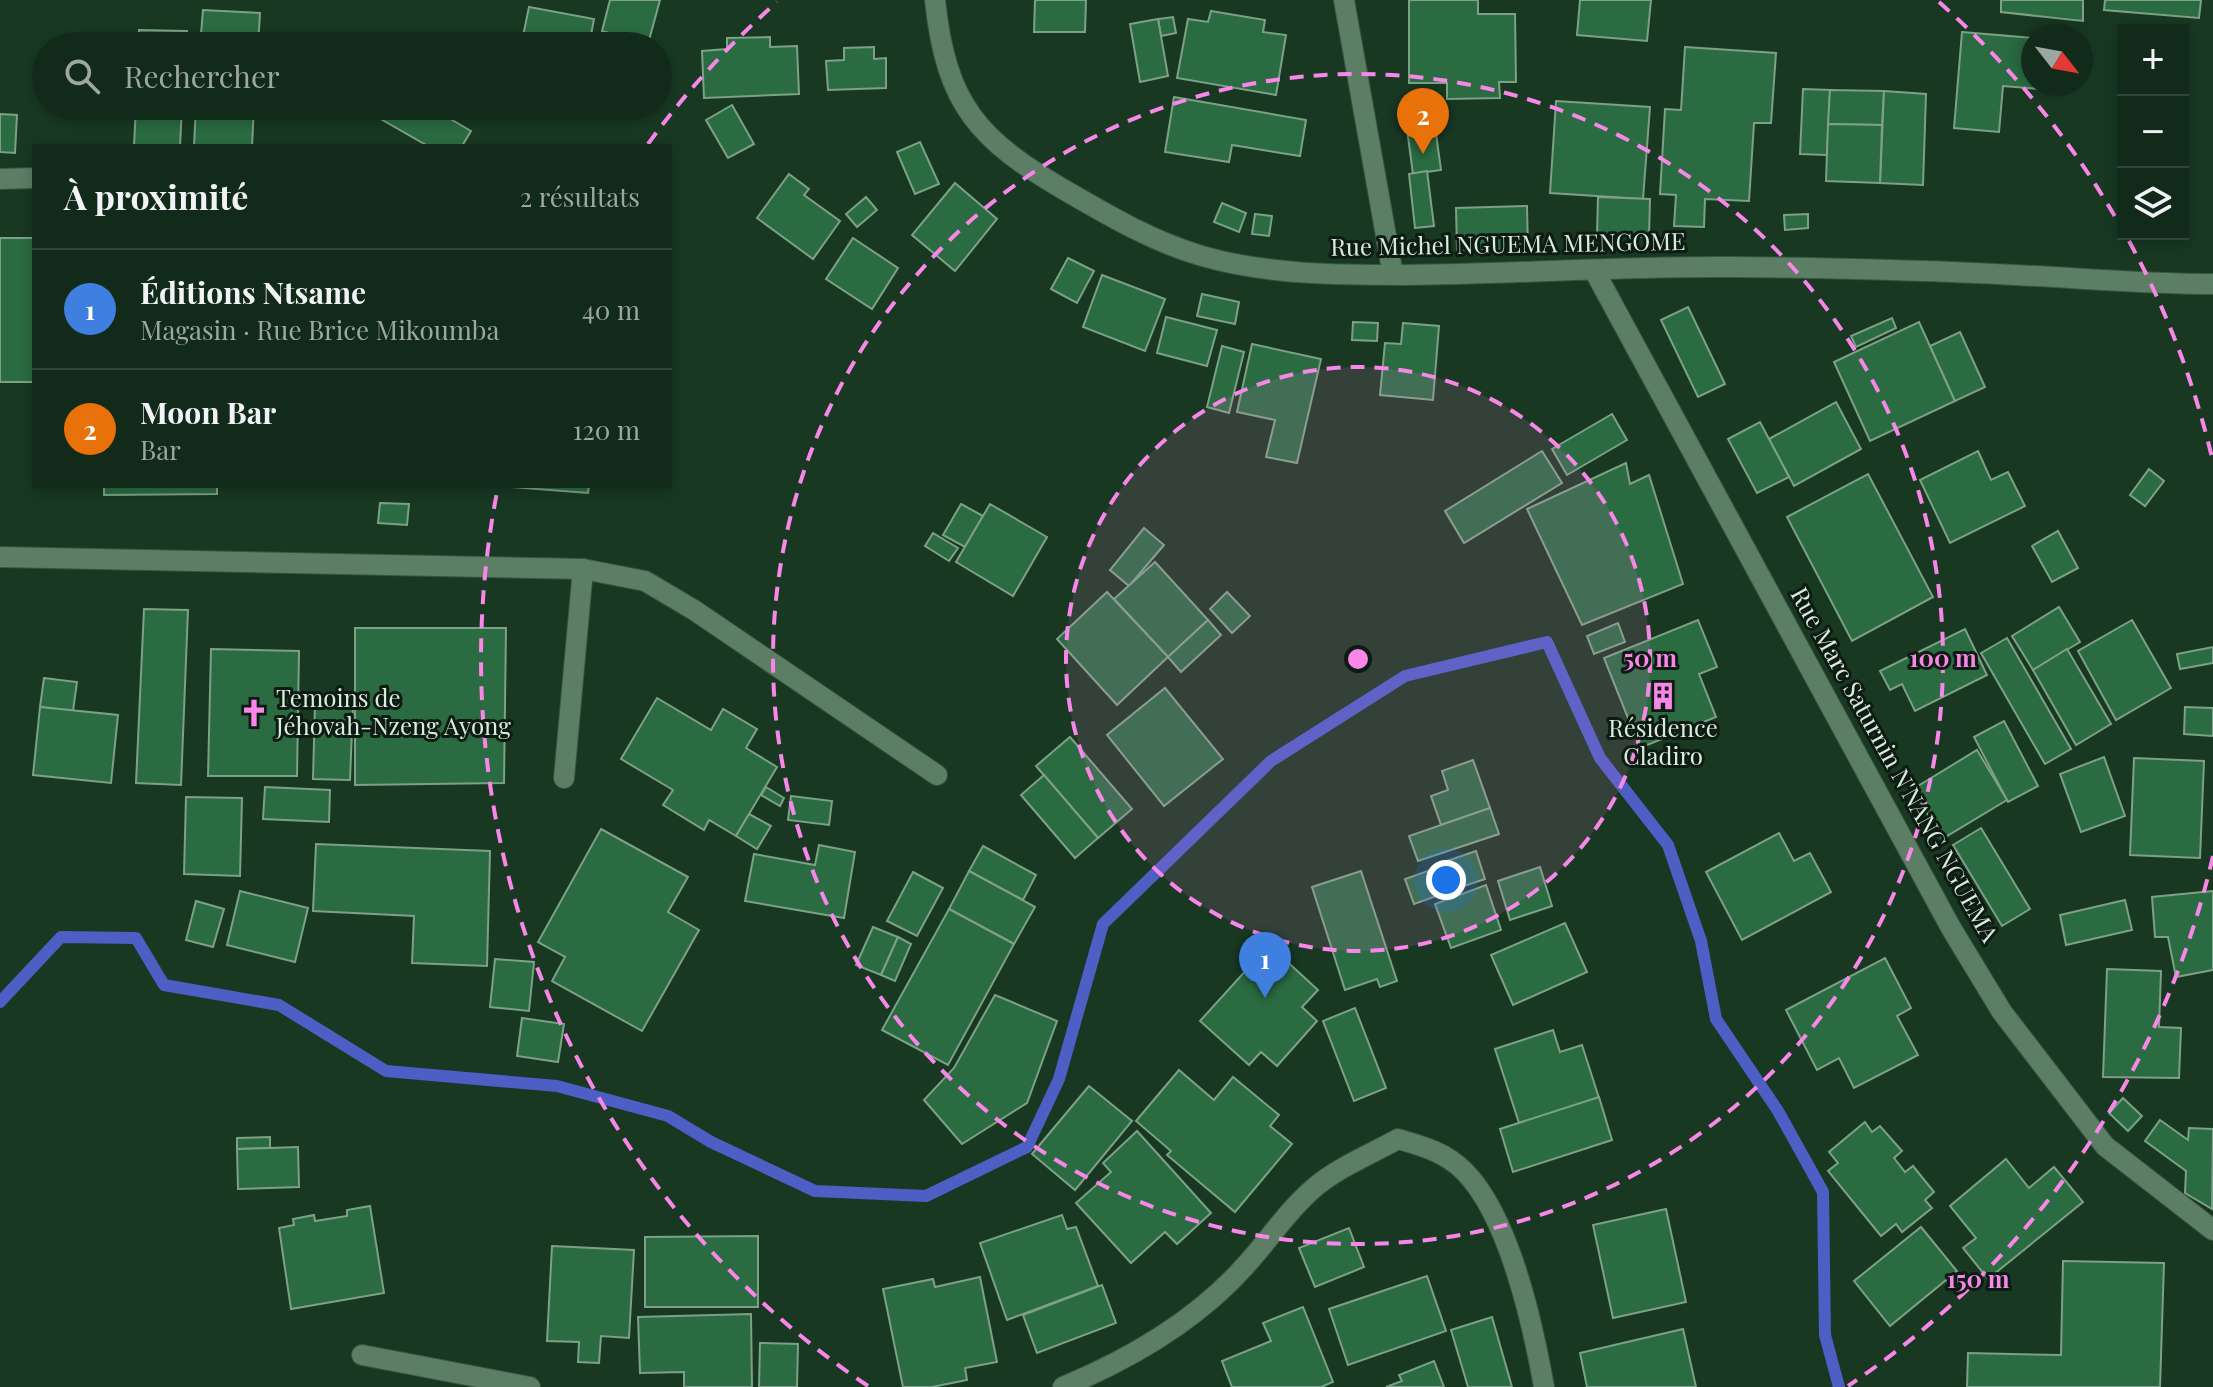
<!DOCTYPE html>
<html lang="fr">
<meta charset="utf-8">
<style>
body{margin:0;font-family:"Playfair Display",serif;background:#1b3223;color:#f1f3f6}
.controls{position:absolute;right:24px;top:24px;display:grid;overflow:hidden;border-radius:0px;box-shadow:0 4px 12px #0003}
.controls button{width:72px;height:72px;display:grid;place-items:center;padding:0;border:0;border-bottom:2px solid #314639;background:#122a1a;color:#f1f3f6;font:40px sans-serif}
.compass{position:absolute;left:2021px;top:24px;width:72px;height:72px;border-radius:50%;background:#122a1a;box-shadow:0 4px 12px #0003;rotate:121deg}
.you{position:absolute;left:1446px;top:880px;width:28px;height:28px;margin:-20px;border:6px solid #fff;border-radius:50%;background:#1a73e8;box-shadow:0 0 0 12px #1a73e833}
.badge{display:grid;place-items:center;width:52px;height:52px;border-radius:50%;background:#f987e9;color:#fff;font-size:26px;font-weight:700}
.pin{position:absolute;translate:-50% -66px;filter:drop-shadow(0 2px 4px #0008)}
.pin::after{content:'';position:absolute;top:42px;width:28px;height:24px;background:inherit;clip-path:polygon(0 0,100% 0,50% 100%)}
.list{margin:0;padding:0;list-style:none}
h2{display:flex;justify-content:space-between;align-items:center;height:104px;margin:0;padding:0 32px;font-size:34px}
h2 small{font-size:26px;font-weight:400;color:#9ca7a2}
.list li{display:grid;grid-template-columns:52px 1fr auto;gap:24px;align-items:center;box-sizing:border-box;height:120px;padding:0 32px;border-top:2px solid #314639}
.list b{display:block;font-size:30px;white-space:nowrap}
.list p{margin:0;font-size:26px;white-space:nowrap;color:#9ca7a2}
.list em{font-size:26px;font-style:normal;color:#9ca7a2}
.icon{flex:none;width:44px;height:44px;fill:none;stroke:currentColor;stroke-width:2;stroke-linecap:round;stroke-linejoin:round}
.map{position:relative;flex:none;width:2213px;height:1387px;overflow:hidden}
.search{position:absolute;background:#122a1a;box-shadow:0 4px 12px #0003;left:32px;top:32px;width:640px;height:88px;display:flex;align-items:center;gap:20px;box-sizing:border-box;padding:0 28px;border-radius:44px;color:#9ca7a2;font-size:30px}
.panel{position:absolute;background:#122a1a;box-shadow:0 4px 12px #0003;left:32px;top:144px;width:640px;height:344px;border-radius:0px}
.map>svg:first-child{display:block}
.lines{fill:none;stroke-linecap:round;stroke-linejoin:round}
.stream{stroke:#4d5ec4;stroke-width:12}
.building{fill:#2a6b41;stroke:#7da086;stroke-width:2}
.minor-casing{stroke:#385442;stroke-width:22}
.minor{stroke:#5c7e65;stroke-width:20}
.ring{fill:none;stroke:#f987e9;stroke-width:4;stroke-dasharray:14 10}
.labels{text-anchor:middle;stroke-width:6;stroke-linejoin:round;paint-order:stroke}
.street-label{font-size:24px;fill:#d9ecdd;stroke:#0e1b12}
.poi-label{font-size:24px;fill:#d9ecdd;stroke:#0e1b12;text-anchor:start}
.centre{fill:#f987e9;stroke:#0e1b12;stroke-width:4}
.ring-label{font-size:24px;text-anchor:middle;font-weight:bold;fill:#f987e9;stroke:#0e1b12;stroke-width:6;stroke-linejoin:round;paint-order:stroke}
</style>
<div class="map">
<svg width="2213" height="1387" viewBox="0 0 2213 1387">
<rect width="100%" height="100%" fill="#183822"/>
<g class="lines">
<path class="stream" d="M0,1002L61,937L136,938L164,985L279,1005L386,1071L557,1086L668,1116L711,1142L815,1191L926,1196L1027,1147L1059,1079L1103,924L1271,761L1405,676L1547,642L1600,758L1668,845L1701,941L1716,1019L1778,1111L1823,1192L1825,1335L1839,1387"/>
</g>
<g class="building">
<path d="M610,0H660L648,44L602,31Z"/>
<path d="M1035,0H1086L1085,32H1034Z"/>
<path d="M1409,0H1478V14H1515L1516,82H1499L1500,98L1447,99V83H1409Z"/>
<path d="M1580,0H1651L1647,41L1577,35Z"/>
<path d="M2001,0H2083V21L2001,12Z"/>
<path d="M2105,0H2201L2199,18L2104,10Z"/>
<path d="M529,7L594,19L589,46H521Z"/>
<path d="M203,10L260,13L258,46H200Z"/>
<path d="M1211,11L1265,20L1263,32L1286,35L1276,95L1177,78L1188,19L1208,22Z"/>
<path d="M1173,17L1176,33L1161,36L1158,19Z"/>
<path d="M1158,19L1168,76L1140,82L1130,24Z"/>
<path d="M139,30L187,31L186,46H138Z"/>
<path d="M1962,32L2033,38V84H2052L2051,90L2003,86L1999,132L1954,128Z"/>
<path d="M770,37V47L797,46L799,94L704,98L702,51L727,49V38Z"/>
<path d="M874,47V59L886,58V88L828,90L826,61L844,60V48Z"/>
<path d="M1685,47L1776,53L1771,123H1754L1749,201L1705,199L1704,227L1674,226L1676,195L1660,194L1665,109L1681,110Z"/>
<path d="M1803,89L1830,90L1827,155L1800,154Z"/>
<path d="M1830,90L1884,91L1882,125L1828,124Z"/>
<path d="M1884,91L1926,94L1923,185L1880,183Z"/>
<path d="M1174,97L1306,120L1300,156L1232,145L1229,162L1165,152Z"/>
<path d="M1556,101L1650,107L1643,199L1550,193Z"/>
<path d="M732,105L754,144L728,158L706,120Z"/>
<path d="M136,106H182L180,146H134Z"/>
<path d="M196,106H254L252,146H194Z"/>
<path d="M358,106H428L471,131L462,146H428Z"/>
<path d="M0,114L17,115L15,153L0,152Z"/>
<path d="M1434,119L1441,170L1413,174L1406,122Z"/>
<path d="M1828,124L1882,125L1880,183L1826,181Z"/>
<path d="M920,142L939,184L915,194L897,152Z"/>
<path d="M1427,171L1434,226L1415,228L1409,174Z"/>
<path d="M789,174L809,189L804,195L840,221L813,259L757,218Z"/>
<path d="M955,183L997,219L955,271L912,235Z"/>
<path d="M866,197L877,210L857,227L846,214Z"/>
<path d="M1598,197L1650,199L1649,237L1597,235Z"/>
<path d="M1222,203L1246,213L1239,232L1214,222Z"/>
<path d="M1527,206L1528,249L1457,251L1456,208Z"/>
<path d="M1255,214L1272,216L1269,236L1252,234Z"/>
<path d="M1808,214V228L1785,230L1784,215Z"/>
<rect x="0" y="238" width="34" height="144"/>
<path d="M853,238L898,268L872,309L826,279Z"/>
<path d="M1068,258L1094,271L1077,303L1051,289Z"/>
<path d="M1102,275L1165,299L1145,351L1083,327Z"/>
<path d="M1202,294L1239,302L1235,324L1197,316Z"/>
<path d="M1688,307L1725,384L1698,397L1661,320Z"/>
<path d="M1166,317L1217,330L1207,366L1157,353Z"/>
<path d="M1892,318L1896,328L1856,347L1851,336Z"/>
<path d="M1353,322L1378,323L1377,341L1352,340Z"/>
<path d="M1919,322L1955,401L1870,441L1834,362Z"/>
<path d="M1403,323L1439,326L1433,400L1380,395L1385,343L1401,344Z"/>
<path d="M1960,332L1985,387L1955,401L1930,346Z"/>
<path d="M1252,344L1321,359L1297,463L1266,457L1275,420L1237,412Z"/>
<path d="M1222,346L1244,352L1229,413L1207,407Z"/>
<path d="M1836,402L1861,449L1794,486L1769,439Z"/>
<path d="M1612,414L1627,440L1567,475L1552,449Z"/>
<path d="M1760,422L1789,477L1757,493L1728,439Z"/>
<path d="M1542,451L1562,483L1464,543L1445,511Z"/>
<path d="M1978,451L1991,480L2008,472L2025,506L1950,543L1920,480Z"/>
<path d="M1626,463L1630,484L1649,475L1683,584L1582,625L1527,509Z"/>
<path d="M2149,469L2164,481L2145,506L2130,495Z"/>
<path d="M1868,474L1933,597L1852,641L1787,517Z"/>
<path d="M104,486H217V494L104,495Z"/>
<path d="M500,486H589L588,493Z"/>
<path d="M380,503L409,504L407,525L378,523Z"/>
<path d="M961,504L983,516L965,547L943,535Z"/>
<path d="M990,504L1047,537L1013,596L956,562Z"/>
<path d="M1144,528L1164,545L1129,586L1110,570Z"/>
<path d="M2058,531L2078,568L2052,582L2032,546Z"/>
<path d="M933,533L958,548L949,561L925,546Z"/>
<path d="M1155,562L1208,620L1168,657L1114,599Z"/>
<path d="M1107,592L1168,657L1117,705L1057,639Z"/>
<path d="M1227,592L1250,616L1232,633L1210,609Z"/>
<path d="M2059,607L2080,642L2033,670L2012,636Z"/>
<path d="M144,609L188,610L181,785L136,783Z"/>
<path d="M1208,620L1221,635L1181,672L1168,657Z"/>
<path d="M1698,620L1717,667L1699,674L1716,717L1640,748L1604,658Z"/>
<path d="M2132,620L2171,688L2116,720L2078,651Z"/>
<path d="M1618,623L1625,642L1594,654L1587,636Z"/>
<path d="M355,628H506L504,783L355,785Z"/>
<path d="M1965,629L1987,675L1915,711L1902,684L1890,690L1880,671Z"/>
<path d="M2007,638L2071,749L2045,764L1981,653Z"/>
<path d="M2213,647V663L2180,669L2177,654Z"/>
<path d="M211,649L299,651L297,776H208Z"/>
<path d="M2067,649L2111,724L2076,745L2033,670Z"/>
<path d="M44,678L77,682L73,711L40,707Z"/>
<path d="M1165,688L1223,759L1164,806L1107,735Z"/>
<path d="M657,698L711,730L723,709L757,729L746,748L777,767L736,836L709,820L704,830L663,805L673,790L621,759Z"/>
<path d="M315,704H353L350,780L313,779Z"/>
<path d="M40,707L118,715L111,783L33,775Z"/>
<path d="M2185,707L2213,708V736L2184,734Z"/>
<path d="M2004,721L2038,786L2008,802L1974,737Z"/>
<path d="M1070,737L1132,809L1098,838L1036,766Z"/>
<path d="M1977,750L2007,800L1942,839L1913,789Z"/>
<path d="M2104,757L2125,816L2081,832L2060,774Z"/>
<path d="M2134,758L2204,761L2200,858L2130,855Z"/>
<path d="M1473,760L1490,808L1441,825L1431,796L1448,790L1442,771Z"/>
<path d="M1044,775L1098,838L1075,858L1021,795Z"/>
<path d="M265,787L330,790L329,822L263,819Z"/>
<path d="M766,787L784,798L780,806L761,795Z"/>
<path d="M791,796L832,801L829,825L788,820Z"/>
<path d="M186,797L242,798L240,876L184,874Z"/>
<path d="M1490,808L1499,834L1418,861L1409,836Z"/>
<path d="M749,814L771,826L757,849L736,836Z"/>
<path d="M1981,828L2030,909L2002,926L1953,845Z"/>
<path d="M601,829L688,877L668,912L699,930L642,1031L552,981L565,957L538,942Z"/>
<path d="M1779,833L1794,861L1810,853L1831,892L1742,940L1706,872Z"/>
<path d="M316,844L490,851L487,966L412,963L414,916L313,911Z"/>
<path d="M819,845L855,852L844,918L745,901L754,854L815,865Z"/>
<path d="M983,846L1036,875L1023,900L969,871Z"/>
<path d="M1476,851L1485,879L1455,889L1447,861Z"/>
<path d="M1439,867L1448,892L1414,904L1405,879Z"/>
<path d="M1540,867L1552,906L1510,920L1498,881Z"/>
<path d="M969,871L1035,907L1014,944L949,909Z"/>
<path d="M1361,871L1397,981L1380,987L1377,979L1345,990L1312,887Z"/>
<path d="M913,872L943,888L917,936L887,921Z"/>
<path d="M1486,885L1501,930L1451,948L1435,904Z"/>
<path d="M240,891L308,908L295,962L227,945Z"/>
<path d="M2213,891V970L2176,977L2168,937H2155L2152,897Z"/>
<path d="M2125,900L2132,930L2066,945L2060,915Z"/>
<path d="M196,901L224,909L213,947L186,940Z"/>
<path d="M949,909L1014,944L948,1065L882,1030Z"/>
<path d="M1565,923L1587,972L1513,1005L1491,955Z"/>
<path d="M873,927L898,937L881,975L856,965Z"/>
<path d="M898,937L911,944L895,981L881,975Z"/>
<path d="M1269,945L1318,990L1302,1007L1317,1021L1277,1066L1261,1052L1249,1065L1200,1021Z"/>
<path d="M1885,958L1911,1008L1897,1016L1918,1055L1854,1088L1839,1058L1817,1070L1786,1010Z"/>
<path d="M495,959L534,962L529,1011L490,1007Z"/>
<path d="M2107,969L2161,971L2159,1027L2181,1028L2179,1078L2103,1077Z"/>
<path d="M995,995L1057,1021L1027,1103L962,1144L924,1100L954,1068Z"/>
<path d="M1355,1008L1386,1088L1354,1101L1323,1021Z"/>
<path d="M522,1018L564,1024L558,1062L517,1056Z"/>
<path d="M1553,1030L1560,1052L1582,1045L1599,1098L1519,1123L1495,1049Z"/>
<path d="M1179,1070L1214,1100L1233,1077L1279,1115L1270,1126L1292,1144L1235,1212L1167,1155L1171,1151L1136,1121Z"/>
<path d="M1089,1086L1132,1121L1075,1190L1032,1154Z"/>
<path d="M1599,1097L1612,1140L1513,1172L1500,1129Z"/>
<path d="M2123,1098L2142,1116L2128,1131L2109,1113Z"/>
<path d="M2160,1120L2188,1140L2189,1128L2213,1129L2212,1209L2185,1193L2186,1171L2145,1141Z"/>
<path d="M1865,1122L1872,1132L1880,1126L1902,1151L1894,1158L1905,1172L1913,1166L1934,1192L1925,1200L1932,1208L1902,1232L1896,1224L1881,1236L1828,1171L1838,1163L1829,1152Z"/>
<path d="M1137,1131L1211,1213L1177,1244L1165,1232L1131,1263L1076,1203L1111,1172L1103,1163Z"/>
<path d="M270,1137V1148L237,1149V1138Z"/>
<path d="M298,1147L299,1187L238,1189L237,1149Z"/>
<path d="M2006,1159L2029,1188L2054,1167L2083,1202L1988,1279L1963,1248L1976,1238L1950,1206Z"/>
<path d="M370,1206L384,1293L291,1309L279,1228L294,1225L293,1219L314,1215L315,1221L347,1216V1210Z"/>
<path d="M1666,1209L1686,1302L1613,1318L1593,1225Z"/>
<path d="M1062,1215L1067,1229L1076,1227L1098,1286L1007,1320L980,1243Z"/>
<path d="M1921,1227L1957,1271L1890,1326L1854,1281Z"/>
<path d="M1349,1228L1364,1267L1315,1287L1299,1248Z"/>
<path d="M758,1236V1307H645V1237Z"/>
<path d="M552,1246L634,1250L629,1338L601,1336L599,1363L578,1362L579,1342L547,1341Z"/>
<path d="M2063,1261L2164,1263L2160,1387H1967L1968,1353L2061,1355Z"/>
<path d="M1427,1276L1446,1331L1348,1365L1329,1309Z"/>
<path d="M980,1277L997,1362L965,1368L967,1380L932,1387H903L883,1289L933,1279L935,1287Z"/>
<path d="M1102,1285L1116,1323L1037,1353L1023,1315Z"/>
<path d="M1303,1307L1333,1382L1321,1387H1232L1222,1361L1271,1341L1263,1323Z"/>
<path d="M751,1314L752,1387H684V1372L640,1373L638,1317Z"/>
<path d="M1492,1317L1512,1387H1468L1451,1330Z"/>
<path d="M1683,1329L1696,1387H1587L1580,1353Z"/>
<path d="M760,1343L798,1344L797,1387H759Z"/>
<path d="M1434,1361L1444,1387H1386L1402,1381L1399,1375Z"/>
</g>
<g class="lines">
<defs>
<g id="minor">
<path d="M935,0C946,105 978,140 1068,192C1111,217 1154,242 1202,256C1268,275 1338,275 1406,275C1515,274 1623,266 1732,267C1826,268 1921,270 2015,275C2081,278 2147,284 2213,284"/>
<path d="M1344,0L1393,275"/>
<path d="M0,179L34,178"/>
<path d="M1595,272L1951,928L2002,1012L2105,1146L2213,1230"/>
<path d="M0,557L583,569L645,581L694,610L937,775"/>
<path d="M564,778L583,569"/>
<path d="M362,1355L530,1387"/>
<path d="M1063,1387C1130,1359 1196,1321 1245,1266C1269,1240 1287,1211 1314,1188C1337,1168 1371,1154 1398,1139C1422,1146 1445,1152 1464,1171C1509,1216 1533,1325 1544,1387"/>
</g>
</defs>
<use href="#minor" class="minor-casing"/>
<use href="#minor" class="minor"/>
</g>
<circle cx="1358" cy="659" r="292" fill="#f987e9" fill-opacity=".12"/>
<g class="ring">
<circle cx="1358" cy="659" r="292"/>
<circle cx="1358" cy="659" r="585"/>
<path d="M2213 856A877 877 0 0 1 1848 1386M868 1386A877 877 0 0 1 497 492M648 144A877 877 0 0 1 777 2M1939 2A877 877 0 0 1 2121 227M2129 241A877 877 0 0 1 2213 462"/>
</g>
<defs>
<symbol id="building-bare" viewBox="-9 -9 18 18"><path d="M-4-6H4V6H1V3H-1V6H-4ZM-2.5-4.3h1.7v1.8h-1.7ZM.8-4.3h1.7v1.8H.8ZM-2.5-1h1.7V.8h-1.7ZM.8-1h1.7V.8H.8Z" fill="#f987e9" stroke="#0e1b12" stroke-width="2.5" paint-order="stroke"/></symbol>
<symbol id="church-bare" viewBox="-9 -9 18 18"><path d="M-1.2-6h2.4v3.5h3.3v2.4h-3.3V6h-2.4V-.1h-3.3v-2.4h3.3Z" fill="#f987e9" stroke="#0e1b12" stroke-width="2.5" paint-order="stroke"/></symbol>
</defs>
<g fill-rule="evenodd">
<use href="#building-bare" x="1643" y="676" width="40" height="40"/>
<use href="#church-bare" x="234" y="693" width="40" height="40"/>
</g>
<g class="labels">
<g class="street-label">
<text transform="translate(1508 245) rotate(-1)" y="8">Rue Michel NGUEMA MENGOME</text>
<text transform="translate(1894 765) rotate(61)" y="8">Rue Marc Saturnin N'NANG NGUEMA</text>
</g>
<g class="poi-label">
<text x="276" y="707">Temoins de<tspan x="276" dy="28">Jéhovah-Nzeng Ayong</tspan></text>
<text x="1663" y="737" text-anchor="middle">Résidence<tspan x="1663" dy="28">Cladiro</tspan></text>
</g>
</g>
<circle cx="1358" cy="659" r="12" class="centre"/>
<g class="ring-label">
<text x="1650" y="667">50 m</text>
<text x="1943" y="667">100 m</text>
<text x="1978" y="1288">150 m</text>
</g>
</svg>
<div class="controls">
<button>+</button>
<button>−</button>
<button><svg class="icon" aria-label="layers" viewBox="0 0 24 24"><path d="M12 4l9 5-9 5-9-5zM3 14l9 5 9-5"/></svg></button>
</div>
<svg class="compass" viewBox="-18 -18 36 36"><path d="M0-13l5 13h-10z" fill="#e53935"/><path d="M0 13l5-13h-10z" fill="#9ca7a2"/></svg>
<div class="you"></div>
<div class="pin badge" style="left:1265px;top:998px;background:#3f7fe0">1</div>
<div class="pin badge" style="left:1423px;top:154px;background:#e8710a">2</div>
<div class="search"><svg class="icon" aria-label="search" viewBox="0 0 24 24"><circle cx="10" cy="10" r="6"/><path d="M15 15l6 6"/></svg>Rechercher</div>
<section class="panel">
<h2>À proximité<small>2 résultats</small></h2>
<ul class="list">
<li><span class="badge" style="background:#3f7fe0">1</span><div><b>Éditions Ntsame</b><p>Magasin · Rue Brice Mikoumba</p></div><em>40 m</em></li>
<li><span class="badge" style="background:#e8710a">2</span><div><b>Moon Bar</b><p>Bar</p></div><em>120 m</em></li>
</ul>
</section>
</div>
